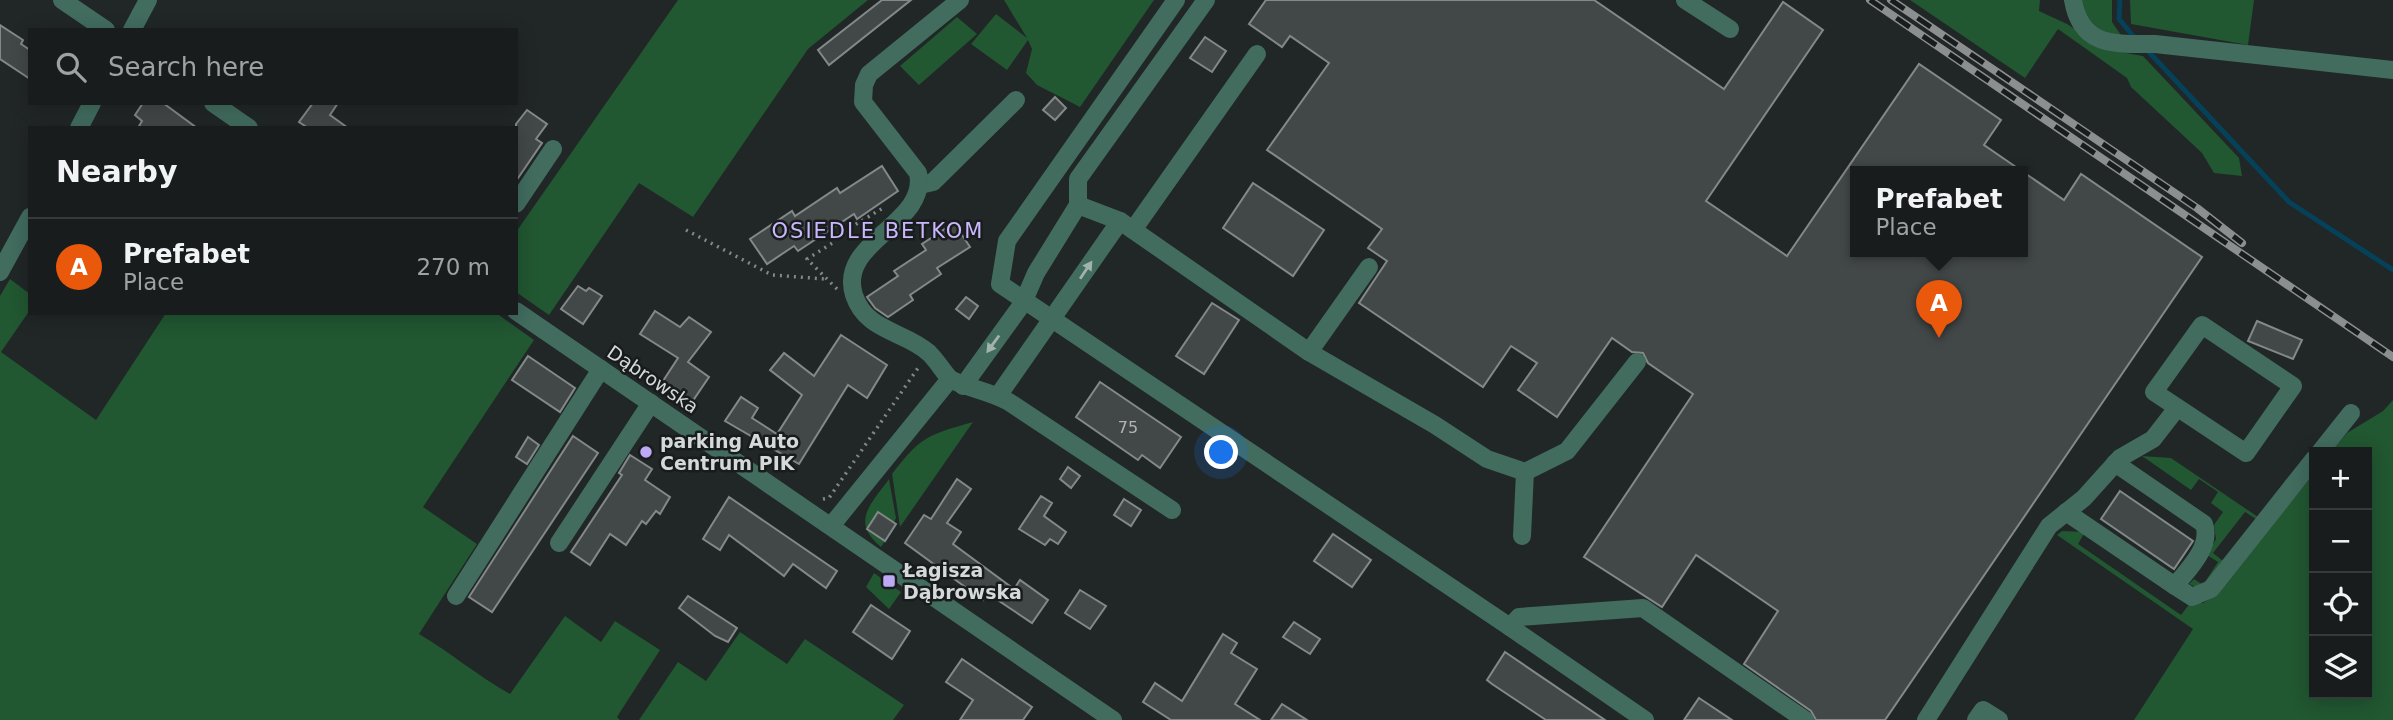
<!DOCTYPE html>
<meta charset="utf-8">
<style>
body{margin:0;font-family:"DejaVu Sans",sans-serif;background:#222525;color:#f1f3f6}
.controls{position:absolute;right:21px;bottom:21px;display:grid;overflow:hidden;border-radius:0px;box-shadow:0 4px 18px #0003}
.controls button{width:63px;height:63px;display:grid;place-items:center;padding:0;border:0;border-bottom:2px solid #373a3b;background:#191c1c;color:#f1f3f6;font:35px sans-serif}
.you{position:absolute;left:1222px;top:453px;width:24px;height:24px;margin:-18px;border:5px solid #fff;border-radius:50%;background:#1a73e8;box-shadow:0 0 0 10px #1a73e833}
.badge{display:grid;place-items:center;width:46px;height:46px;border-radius:50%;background:#ea580c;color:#fff;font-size:23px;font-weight:700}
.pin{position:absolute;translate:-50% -58px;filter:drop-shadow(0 2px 4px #0008)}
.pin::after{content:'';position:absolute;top:37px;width:24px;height:21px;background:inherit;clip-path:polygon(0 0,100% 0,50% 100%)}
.popup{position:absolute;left:1850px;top:166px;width:178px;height:91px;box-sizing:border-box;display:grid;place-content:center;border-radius:0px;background:#191c1c;filter:drop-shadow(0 2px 5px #0005);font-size:23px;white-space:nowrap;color:#9fa1a3}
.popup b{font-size:26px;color:#f1f3f6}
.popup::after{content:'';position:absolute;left:50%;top:100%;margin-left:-14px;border:14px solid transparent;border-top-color:#191c1c}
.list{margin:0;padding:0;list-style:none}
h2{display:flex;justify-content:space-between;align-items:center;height:91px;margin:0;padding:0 28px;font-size:30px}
h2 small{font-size:23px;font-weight:400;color:#9fa1a3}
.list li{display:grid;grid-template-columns:46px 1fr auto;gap:21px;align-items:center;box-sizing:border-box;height:98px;padding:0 28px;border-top:2px solid #373a3b}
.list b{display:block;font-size:26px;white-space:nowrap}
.list p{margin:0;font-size:23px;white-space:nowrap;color:#9fa1a3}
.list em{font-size:23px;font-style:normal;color:#9fa1a3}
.icon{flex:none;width:38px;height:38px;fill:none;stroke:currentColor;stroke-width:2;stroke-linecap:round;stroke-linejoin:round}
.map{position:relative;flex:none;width:2393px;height:720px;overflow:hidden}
.search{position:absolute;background:#191c1c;box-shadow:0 4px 18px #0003;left:28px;top:28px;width:490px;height:77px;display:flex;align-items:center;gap:18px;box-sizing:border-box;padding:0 24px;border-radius:0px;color:#9fa1a3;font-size:26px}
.panel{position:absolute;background:#191c1c;box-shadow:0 4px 18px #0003;left:28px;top:126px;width:490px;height:189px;border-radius:0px}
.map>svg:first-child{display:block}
.green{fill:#215731}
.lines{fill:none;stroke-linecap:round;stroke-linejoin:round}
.stream{stroke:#06415a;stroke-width:5}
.building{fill:#424748;stroke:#838889;stroke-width:2;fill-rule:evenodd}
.path{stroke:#838787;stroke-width:3.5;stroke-dasharray:2 5;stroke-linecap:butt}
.minor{stroke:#416c5e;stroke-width:18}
.rail-casing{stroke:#8b8f8f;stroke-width:8}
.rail{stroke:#181c1c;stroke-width:5;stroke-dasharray:16;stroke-linecap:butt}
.oneway{fill:#a2b3ae}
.poi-dot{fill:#bea9f5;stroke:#181c1c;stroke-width:2.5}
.labels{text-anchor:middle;stroke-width:5;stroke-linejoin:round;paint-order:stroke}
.number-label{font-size:16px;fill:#b1b4b5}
.street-label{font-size:19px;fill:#d6d9d9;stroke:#181c1c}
.poi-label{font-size:19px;font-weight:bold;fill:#d6d9d9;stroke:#181c1c;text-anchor:start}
.neighbourhood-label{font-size:21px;letter-spacing:2px;fill:#cab7fe;stroke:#181c1c}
</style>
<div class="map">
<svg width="2393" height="720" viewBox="0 0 2393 720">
<rect width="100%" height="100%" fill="#212626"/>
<g class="green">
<path d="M678,0H868L808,49L693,217L639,183L549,315L516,292V232Z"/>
<path d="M1004,0H1154L1080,107L1037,85L1026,73L1032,49L1028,40L1007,70L971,44L996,14L1027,38Z"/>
<path d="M1910,0H2040L2039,11L2067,24L2108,50L2143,56L2239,158L2242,176L2214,173L2202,153L2131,87L2127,78L2058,29L2025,78Z"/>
<path d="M2081,0H2112V22L2123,38C2101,32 2083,26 2081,0Z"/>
<path d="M2130,0H2254L2248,45L2131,24Z"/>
<path d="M957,17L977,34L919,85L900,66Z"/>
<path d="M10,279L30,294V310L1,352L96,420L166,313H496L534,340L423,507L477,544L419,634C451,653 478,676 510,694L565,616L601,642L615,621L660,650L617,717L620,720H0V296Z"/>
<path d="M2393,400V720H2134L2193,629L2057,535L2062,531L2085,532L2078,544L2181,615L2190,603H2203L2213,597L2314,474V694H2367V452H2331L2347,433L2383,411Z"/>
<path d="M973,422L900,527L892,474C921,436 928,435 973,422Z"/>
<path d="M2142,456L2171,458L2258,517L2256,519L2245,512L2213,553L2223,561L2201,589L2189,584L2194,579L2203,585L2218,562L2207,555L2216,539L2214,525L2223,512L2211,503L2218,492L2199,479L2191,490Z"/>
<path d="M889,479L896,518L894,522L878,512L867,529L885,541L881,547C850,522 871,504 889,479Z"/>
<path d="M874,573L901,592L889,609L866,587Z"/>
<path d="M740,632L787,664L805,639L904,705L893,720H639L678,662L706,681Z"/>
</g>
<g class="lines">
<g class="stream">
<path d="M2120,0L2119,19L2134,37"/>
<path d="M2148,51L2289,202L2393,270"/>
</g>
</g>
<g class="building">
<path d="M882,0H911L829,65L818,50Z"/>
<path d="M1266,0H1594L1724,89L1783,2L1823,30L1706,201L1787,256L1919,64L2001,120L1984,145L2064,200L2081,174L2202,257L1885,720H1816L1811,711L1744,664L1778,611L1696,555L1662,607L1584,557L1693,394L1648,363L1643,353L1632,352L1612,338L1557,417L1518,390L1537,363L1511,346L1483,387L1359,303L1387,261L1368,248L1382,229L1267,150L1329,63L1290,36L1282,47L1249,24ZM1855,172H2023V252H1855Z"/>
<path d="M0,25L23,40L21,44L30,50V79L0,59Z"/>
<path d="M1205,37L1226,51L1212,72L1190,58Z"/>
<path d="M1055,97L1066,108L1055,120L1043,110Z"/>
<path d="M143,103H163L197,128H138L142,121L135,115Z"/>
<path d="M313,103H338L330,115L348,128H308L299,122Z"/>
<path d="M527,110L547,124L536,139L542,143L516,181V124Z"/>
<path d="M882,166L898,191L857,219L854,214L798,251L794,246L767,264L750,239L792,211L795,216L837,188L840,193Z"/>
<path d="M1253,183L1324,230L1293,276L1223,228Z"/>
<path d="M954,223L970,247L937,268L941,274L910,295L913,300L888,317L875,308L867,297L898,276L894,271L926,250L922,244Z"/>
<path d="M578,286L586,291L589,288L602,296L583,324L561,309Z"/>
<path d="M966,297L978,306L969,319L956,309Z"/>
<path d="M1212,303L1239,320L1204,374L1176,356Z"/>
<path d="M655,311L680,327L689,317L711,332L688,362L709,377L692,402L663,381L678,358L640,334Z"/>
<path d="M2257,321L2302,340L2293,359L2248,341Z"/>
<path d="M841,335L887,365L867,398L848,385L799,464L725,421L741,397L758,408L752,418L777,434L802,395L770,370L784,353L814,376Z"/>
<path d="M528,356L575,388L560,412L512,380Z"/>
<path d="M1100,382L1181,437L1160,468L1142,455L1138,460L1076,417Z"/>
<path d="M573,436L598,453L492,612L469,597Z"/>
<path d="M528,437L539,445L527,464L516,457Z"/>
<path d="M630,455L652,469L645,480L670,497L660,514L656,511L646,524L642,521L626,545L610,534L590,565L571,552L622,475L619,473Z"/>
<path d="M1068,467L1080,476L1071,488L1060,479Z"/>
<path d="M957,479L971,489L947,523L961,532L953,544L1014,589L1020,580L1048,600L1032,623L987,593L983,600L905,543L924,515L931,519Z"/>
<path d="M2120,491L2193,541L2174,569L2101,519Z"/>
<path d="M1041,496L1052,503L1044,516L1066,532L1058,544L1050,539L1045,545L1019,529Z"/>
<path d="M729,497L837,571L826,588L793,564L784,576L729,535L720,550L703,539Z"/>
<path d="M1124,499L1141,510L1131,526L1114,515Z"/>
<path d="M878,512L896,524L885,541L867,529Z"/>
<path d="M1333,534L1371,560L1352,587L1314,561Z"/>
<path d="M1080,590L1106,606L1090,629L1065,613Z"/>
<path d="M688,596L737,628L728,642L715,636L679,608Z"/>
<path d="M871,605L910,631L892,659L853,632Z"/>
<path d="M1294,622L1320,639L1310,654L1283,637Z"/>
<path d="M1223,634L1237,643L1231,653L1257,669L1235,704L1260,720H1171L1143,702L1155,683L1182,701Z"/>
<path d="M1505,652L1605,720H1546L1492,684L1487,680Z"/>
<path d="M962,659L1032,707L1023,720H960L973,700L946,682Z"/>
<path d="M1699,698L1732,720H1684Z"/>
<path d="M1282,704L1307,720H1271Z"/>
</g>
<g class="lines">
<g class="path">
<path d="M686,230L772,275L825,279"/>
<path d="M837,289L807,259L834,242L833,238L883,208"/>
<path d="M823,499L829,498L918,368"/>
</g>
<g class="minor">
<path d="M62,0L106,30"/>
<path d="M1176,0L1007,241L1000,284L1510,627L1519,617L1643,608L1805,720"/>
<path d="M1206,0L1078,179V205L1120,221L1309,352L1435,425L1487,459L1525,472L1522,536"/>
<path d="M1685,0L1730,29"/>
<path d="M2073,0C2081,48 2116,44 2155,44L2393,70"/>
<path d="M132,30L148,0"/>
<path d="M213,103L249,128"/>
<path d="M79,128L92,103"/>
<path d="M920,185L933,182L1016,100"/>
<path d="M516,204L553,149"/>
<path d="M1133,230L1257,54"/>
<path d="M0,272L30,217"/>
<path d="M516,311L1113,720"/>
<path d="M2202,325L2293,386L2246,453L2154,392Z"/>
<path d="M1309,352L1369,267"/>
<path d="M950,379C969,389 990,391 1009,402L1172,510"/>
<path d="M963,386L1023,303L1036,273L1078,205"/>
<path d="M998,396L1120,221"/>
<path d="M2320,452L2351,413"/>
<path d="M1525,472L1567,451L1637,362"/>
<path d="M2066,512L2175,586C2188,569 2212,547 2204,524L2115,463"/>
<path d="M831,526L950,379C943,371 937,361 929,353C905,331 866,332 854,295C837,241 929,224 918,173L863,102L864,85L869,74L960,0"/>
<path d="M559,543L651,403"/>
<path d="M2175,586L2192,597L2211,589L2314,459"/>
<path d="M456,596L601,369"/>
<path d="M1510,627L1645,720"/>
<path d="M1926,720L2049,526L2084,498L2120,458L2153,439L2177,408"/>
<path d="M1976,720L1983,710L1999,720"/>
</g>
<defs>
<g id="rail">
<path d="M1870,0L2393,357"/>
<path d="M1891,0L2197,208L2242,243"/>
</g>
</defs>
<use href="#rail" class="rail-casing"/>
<use href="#rail" class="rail"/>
</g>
<defs><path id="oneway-solid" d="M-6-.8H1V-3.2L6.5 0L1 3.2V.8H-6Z" transform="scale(1.75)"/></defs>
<g class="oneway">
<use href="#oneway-solid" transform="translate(1086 270) rotate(-56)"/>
<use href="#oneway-solid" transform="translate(993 344) rotate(126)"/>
</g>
<g class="poi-dot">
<circle cx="646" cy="452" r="7"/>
<rect x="882" y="574" width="14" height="14" rx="3.5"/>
</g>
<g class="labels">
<g class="number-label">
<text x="1128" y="433">75</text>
</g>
<g class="street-label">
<text transform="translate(653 379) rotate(34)" y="7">Dąbrowska</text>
</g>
<g class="poi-label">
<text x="660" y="448">parking Auto<tspan x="660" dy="22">Centrum PIK</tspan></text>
<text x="903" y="577">Łagisza<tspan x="903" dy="22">Dąbrowska</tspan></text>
</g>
<g class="neighbourhood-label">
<text x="878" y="238">OSIEDLE BETKOM</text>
</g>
</g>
</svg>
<div class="controls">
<button>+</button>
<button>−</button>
<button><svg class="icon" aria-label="locate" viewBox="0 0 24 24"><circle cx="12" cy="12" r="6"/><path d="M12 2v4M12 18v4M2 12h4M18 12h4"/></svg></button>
<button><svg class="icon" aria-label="layers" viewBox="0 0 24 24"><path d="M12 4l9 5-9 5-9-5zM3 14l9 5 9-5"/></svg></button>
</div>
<div class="you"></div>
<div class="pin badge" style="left:1939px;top:338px">A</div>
<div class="popup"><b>Prefabet</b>Place</div>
<div class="search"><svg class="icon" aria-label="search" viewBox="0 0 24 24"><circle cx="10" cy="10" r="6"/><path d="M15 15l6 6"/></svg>Search here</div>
<section class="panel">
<h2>Nearby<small></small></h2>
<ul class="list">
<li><span class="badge">A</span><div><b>Prefabet</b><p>Place</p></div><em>270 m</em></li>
</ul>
</section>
</div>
